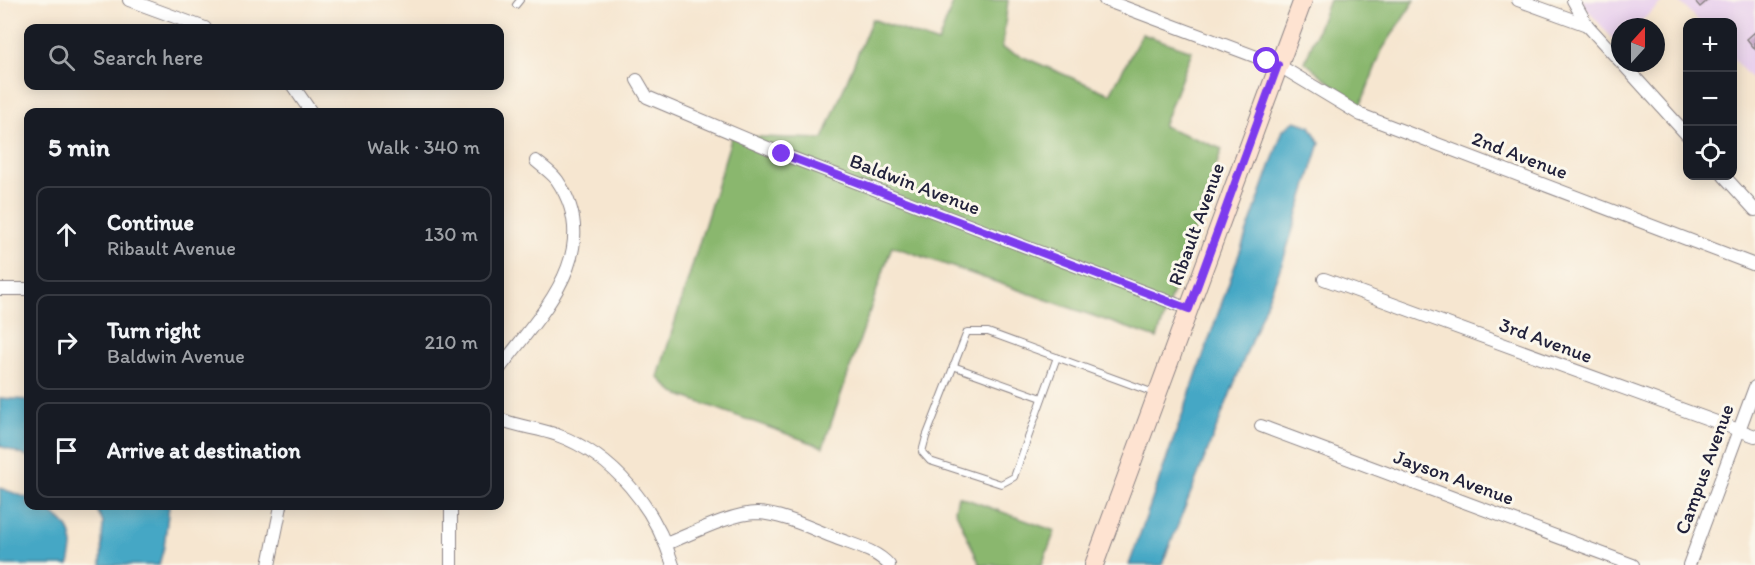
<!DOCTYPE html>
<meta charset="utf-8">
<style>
body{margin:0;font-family:Itim,sans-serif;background:#20242c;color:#f1f3f6}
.controls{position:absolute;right:18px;top:18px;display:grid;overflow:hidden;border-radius:12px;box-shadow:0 3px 15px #0003}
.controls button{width:54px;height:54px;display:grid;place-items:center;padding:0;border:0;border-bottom:2px solid #363941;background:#171b24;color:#f1f3f6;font:30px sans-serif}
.compass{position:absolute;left:1611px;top:18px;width:54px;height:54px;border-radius:50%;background:#171b24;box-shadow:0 3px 15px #0003;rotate:21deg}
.stop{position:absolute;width:18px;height:18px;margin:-14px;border:4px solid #7c3aed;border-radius:50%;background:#fff}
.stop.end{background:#7c3aed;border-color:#fff;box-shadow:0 2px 6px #0008}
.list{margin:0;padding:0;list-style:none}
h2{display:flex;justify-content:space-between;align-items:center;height:78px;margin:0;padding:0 24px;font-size:26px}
h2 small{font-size:20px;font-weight:400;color:#9ea1a6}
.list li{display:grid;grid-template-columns:39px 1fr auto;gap:18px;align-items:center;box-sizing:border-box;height:96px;margin:0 12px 12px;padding:0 12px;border:2px solid #363941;border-radius:12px}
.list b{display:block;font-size:22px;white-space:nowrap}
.list p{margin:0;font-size:20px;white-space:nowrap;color:#9ea1a6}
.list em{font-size:20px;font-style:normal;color:#9ea1a6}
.icon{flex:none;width:33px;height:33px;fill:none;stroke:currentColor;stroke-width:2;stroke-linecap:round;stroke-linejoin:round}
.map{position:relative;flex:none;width:1755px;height:565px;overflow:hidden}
.search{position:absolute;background:#171b24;box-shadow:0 3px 15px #0003;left:24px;top:24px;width:480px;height:66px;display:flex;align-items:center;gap:15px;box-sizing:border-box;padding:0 21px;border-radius:12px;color:#9ea1a6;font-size:22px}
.panel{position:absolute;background:#171b24;box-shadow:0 3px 15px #0003;left:24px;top:108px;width:480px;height:402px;border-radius:12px}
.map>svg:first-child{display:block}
.built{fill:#e9d1ed}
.forest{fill:#8ab76e;stroke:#566c54;stroke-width:1.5}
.water{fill:#45a7c5;stroke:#346480;stroke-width:1.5}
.building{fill:#c3a3c5}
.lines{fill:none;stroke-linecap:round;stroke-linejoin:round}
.lane-casing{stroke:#8c8486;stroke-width:8}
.street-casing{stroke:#8c8486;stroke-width:14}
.secondary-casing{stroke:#8c8486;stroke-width:20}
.lane{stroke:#fff;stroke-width:6}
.street{stroke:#fff;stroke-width:12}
.secondary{stroke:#fee3d1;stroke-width:18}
.route{stroke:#7c3aed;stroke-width:8}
.labels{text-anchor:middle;stroke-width:6;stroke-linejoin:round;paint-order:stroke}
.street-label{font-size:20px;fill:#22223b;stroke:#fbf7ec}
</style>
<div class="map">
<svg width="1755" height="565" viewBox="0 0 1755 565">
<rect width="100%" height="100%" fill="#fbf7ec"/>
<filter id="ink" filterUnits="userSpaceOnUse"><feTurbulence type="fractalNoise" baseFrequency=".0167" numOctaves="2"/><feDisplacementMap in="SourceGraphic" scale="12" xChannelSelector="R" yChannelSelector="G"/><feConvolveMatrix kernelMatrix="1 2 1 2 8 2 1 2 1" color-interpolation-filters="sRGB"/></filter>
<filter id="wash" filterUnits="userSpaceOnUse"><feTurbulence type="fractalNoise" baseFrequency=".008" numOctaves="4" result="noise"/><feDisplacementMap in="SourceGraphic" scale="24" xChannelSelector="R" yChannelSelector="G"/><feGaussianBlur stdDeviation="1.35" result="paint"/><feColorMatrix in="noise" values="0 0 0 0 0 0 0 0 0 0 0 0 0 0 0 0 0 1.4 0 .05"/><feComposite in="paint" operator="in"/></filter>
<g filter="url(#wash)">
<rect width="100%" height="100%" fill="#f6e6d0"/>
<g class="built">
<path d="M1582,0H1664L1635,27H1620V41L1617,44L1586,8Z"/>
<path d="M1678,0H1755V83L1733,59L1732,22H1699Z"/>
</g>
<g class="forest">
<path d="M954,0H1008L1002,48L1110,94L1142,34L1192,51L1163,126L1222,149L1157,338L892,246L823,447L674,393L658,377L732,136L823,139L872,19L938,43Z"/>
<path d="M1329,0H1415L1382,50L1360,107L1305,62Z"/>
<path d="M958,496L1055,531L1042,565H980L955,510Z"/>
</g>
<g class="water">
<path d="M1295,121L1310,126L1320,143L1283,261L1162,565H1129L1283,130Z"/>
<path d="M0,398L28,400V457L0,446Z"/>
<path d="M0,488L28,498V506C46,506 71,522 72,541C73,549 70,558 69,565H0Z"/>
<path d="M95,506H169L164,547L159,565H101L103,522Z"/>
</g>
<g id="blocks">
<g class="building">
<path d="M1694,0H1708L1700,7Z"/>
<path d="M1755,32V49L1747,39Z"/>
</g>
</g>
</g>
<g filter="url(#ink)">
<use href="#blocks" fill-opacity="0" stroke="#8c8486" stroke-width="1.5"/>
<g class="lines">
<defs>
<g id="lane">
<path d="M516,5L520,0"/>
<path d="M1057,357L1014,477L1001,484L930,461L922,452L926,437L967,332H988L1154,393"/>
<path d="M953,366L1042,398"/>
</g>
<g id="street">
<path d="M129,0L205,28"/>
<path d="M1105,0L1278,65L1361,115L1755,265"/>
<path d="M1518,0L1587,25"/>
<path d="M1573,0L1587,25L1620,61"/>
<path d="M1622,63L1688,136"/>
<path d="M637,80L647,97L782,154L1189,309"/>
<path d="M293,86L311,112"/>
<path d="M1724,176L1755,210"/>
<path d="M1324,279L1755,436"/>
<path d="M0,289H28"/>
<path d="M500,368C540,314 606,252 557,180C552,173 543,167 536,161"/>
<path d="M500,419C518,427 539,428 557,435C615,456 655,508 673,565"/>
<path d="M1261,426L1633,565"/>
<path d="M666,544C691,534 732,513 757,513C784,514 812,529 836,538C853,545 876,550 889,565"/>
<path d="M269,565L281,506"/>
<path d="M451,565V506"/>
<path d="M1689,565L1755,387"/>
</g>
<path id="secondary" d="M1094,565L1303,0"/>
</defs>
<use href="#lane" class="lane-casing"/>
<use href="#street" class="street-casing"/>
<use href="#secondary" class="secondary-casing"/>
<use href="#lane" class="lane"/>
<use href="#street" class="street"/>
<use href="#secondary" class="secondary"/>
</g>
</g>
<g class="lines" filter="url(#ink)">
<path class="route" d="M782,154L1189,309L1278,65L1267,61"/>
</g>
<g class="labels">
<g class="street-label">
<text transform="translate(1520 155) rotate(21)" y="7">2nd Avenue</text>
<text transform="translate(915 184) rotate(21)" y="7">Baldwin Avenue</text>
<text transform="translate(1196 224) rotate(-70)" y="7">Ribault Avenue</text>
<text transform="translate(1546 340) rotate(20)" y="7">3rd Avenue</text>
<text transform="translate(1704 469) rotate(-70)" y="7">Campus Avenue</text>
<text transform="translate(1454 477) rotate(20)" y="7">Jayson Avenue</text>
</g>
</g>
</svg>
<div class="controls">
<button>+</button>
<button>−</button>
<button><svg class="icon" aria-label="locate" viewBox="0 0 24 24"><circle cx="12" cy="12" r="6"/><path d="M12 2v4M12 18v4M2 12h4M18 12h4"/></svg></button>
</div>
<svg class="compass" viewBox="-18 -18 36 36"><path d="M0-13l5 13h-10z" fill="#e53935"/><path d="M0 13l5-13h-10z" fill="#9ea1a6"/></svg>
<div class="stop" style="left:1267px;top:61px"></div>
<div class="stop end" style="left:782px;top:154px"></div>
<div class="search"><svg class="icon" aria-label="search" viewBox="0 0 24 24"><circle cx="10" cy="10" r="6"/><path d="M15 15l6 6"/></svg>Search here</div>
<section class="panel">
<h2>5 min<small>Walk · 340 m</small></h2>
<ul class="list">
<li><svg class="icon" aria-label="ahead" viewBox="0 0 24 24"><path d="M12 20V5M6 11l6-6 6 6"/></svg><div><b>Continue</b><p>Ribault Avenue</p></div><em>130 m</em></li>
<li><svg class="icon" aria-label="right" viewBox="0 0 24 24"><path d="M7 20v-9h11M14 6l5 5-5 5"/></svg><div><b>Turn right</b><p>Baldwin Avenue</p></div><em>210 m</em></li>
<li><svg class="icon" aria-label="arrive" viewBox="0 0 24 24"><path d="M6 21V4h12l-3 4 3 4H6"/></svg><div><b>Arrive at destination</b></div></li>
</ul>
</section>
</div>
